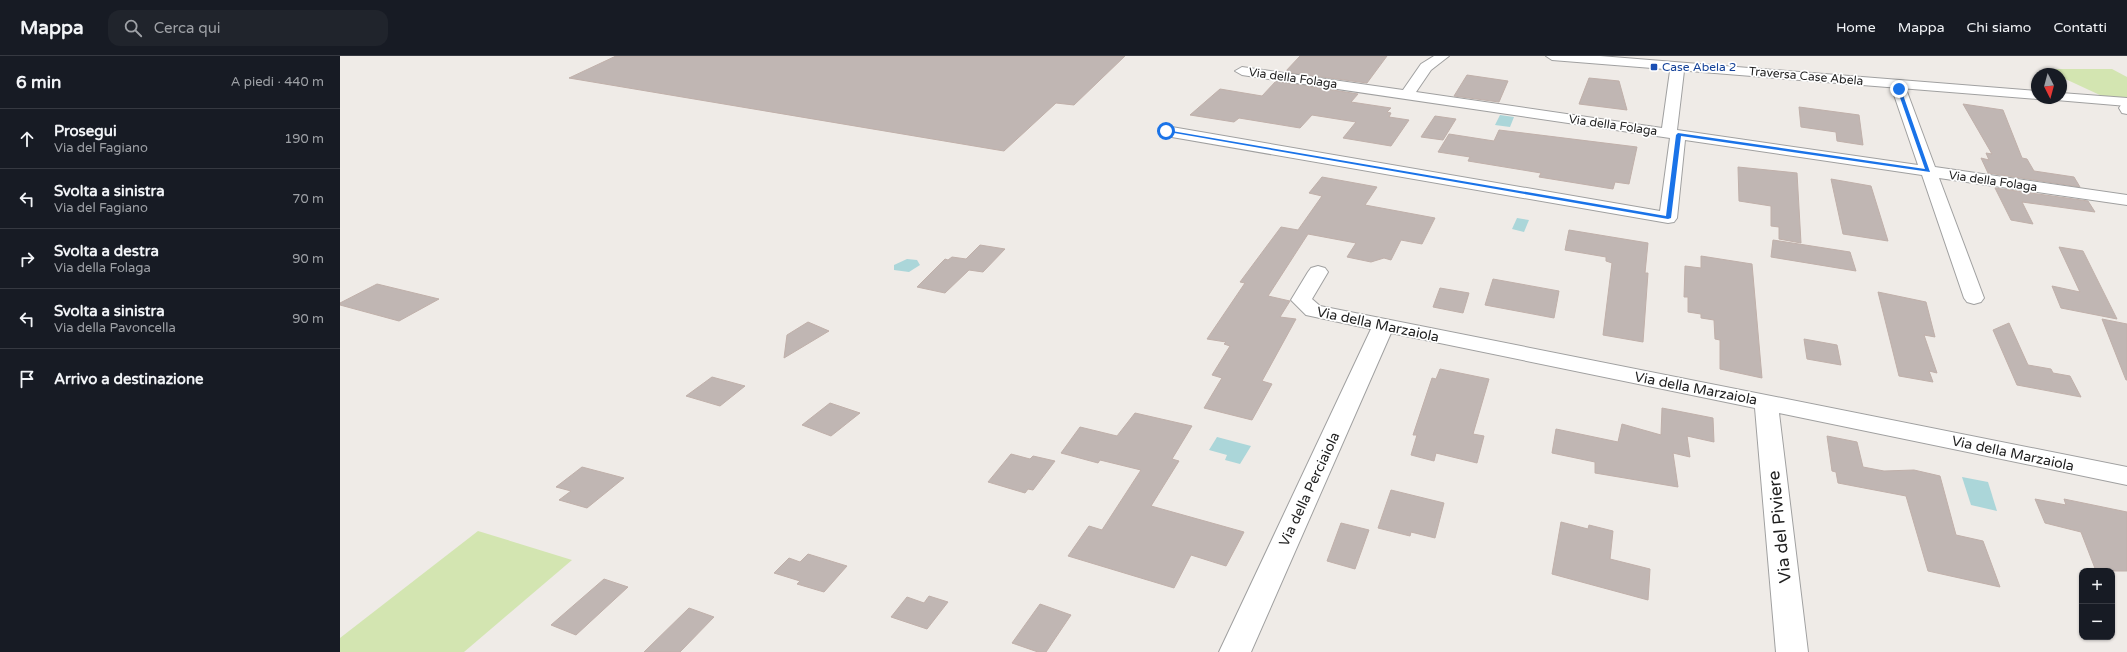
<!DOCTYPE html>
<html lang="it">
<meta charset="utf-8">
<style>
body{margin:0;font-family:"Varela Round",sans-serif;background:#20242c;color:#f1f3f6}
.controls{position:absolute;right:12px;bottom:12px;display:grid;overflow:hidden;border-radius:8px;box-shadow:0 1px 3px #0004}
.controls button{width:36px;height:36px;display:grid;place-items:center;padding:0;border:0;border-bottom:1px solid #363941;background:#171b24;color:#f1f3f6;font:20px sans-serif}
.compass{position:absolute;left:1691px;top:12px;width:36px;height:36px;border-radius:50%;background:#171b24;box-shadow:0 1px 3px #0004;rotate:174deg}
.stop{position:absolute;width:12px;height:12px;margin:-9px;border:3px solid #1a73e8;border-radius:50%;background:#fff}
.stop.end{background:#1a73e8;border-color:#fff;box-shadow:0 1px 4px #0008}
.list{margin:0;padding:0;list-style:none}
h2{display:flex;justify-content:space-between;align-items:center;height:52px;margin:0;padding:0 16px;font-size:17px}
h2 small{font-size:13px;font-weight:400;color:#9ea1a6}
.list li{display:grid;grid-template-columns:26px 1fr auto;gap:12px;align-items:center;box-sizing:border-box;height:60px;padding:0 16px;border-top:1px solid #363941}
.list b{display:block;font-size:15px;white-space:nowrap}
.list p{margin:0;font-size:13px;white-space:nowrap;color:#9ea1a6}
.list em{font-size:13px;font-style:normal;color:#9ea1a6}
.icon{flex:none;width:22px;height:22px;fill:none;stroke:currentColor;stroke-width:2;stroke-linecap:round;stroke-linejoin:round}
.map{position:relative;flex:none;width:1787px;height:596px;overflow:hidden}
header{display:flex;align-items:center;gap:24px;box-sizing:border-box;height:56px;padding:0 20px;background:#171b24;border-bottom:1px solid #363941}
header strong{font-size:19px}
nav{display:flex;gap:22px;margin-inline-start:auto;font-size:14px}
.search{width:280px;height:36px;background:#20242c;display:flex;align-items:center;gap:10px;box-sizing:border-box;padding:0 14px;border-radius:12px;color:#9ea1a6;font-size:15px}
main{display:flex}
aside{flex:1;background:#171b24}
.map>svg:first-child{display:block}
.grass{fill:#d3e5b1}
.water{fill:#abd6d9}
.building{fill:#c0b6b3;stroke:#c0b0aa}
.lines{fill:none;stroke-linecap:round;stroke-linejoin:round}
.minor-casing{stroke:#a0a0a0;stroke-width:2}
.tertiary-casing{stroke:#a0a0a0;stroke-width:2}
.minor{fill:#fff;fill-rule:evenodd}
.tertiary{fill:#fff;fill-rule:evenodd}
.route{fill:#1a73e8}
.transit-dot{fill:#1a4fb4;stroke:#fff;stroke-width:1.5}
.labels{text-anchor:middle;stroke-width:3.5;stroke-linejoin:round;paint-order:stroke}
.far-transit-label{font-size:12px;fill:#164399;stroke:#fff;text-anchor:start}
.far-street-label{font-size:12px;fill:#1f1f1f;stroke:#fff}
.street-label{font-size:14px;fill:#1f1f1f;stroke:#fff}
.near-street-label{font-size:17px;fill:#1f1f1f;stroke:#fff}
</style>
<header>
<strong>Mappa</strong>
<div class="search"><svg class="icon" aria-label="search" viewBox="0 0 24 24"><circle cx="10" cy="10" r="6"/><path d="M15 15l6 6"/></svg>Cerca qui</div>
<nav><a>Home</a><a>Mappa</a><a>Chi siamo</a><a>Contatti</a></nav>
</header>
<main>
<aside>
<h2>6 min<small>A piedi · 440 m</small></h2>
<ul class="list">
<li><svg class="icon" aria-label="ahead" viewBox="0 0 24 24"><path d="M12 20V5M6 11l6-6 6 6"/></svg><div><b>Prosegui</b><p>Via del Fagiano</p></div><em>190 m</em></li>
<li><svg class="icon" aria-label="left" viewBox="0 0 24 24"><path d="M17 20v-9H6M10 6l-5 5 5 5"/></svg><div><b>Svolta a sinistra</b><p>Via del Fagiano</p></div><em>70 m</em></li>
<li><svg class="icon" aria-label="right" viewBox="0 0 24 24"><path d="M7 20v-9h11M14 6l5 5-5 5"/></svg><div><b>Svolta a destra</b><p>Via della Folaga</p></div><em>90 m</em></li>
<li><svg class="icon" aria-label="left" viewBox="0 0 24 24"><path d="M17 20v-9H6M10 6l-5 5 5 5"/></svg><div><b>Svolta a sinistra</b><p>Via della Pavoncella</p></div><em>90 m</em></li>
<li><svg class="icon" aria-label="arrive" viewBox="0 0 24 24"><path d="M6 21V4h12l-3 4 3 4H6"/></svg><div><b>Arrivo a destinazione</b></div></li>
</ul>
</aside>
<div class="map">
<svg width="1787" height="596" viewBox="0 0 1787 596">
<rect width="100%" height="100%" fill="#efebe7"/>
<g class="grass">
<path d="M1706,13H1772L1787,21V42L1762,40L1721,21V18H1715Z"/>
<path d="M138,475L232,504L124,596H0V582Z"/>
</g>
<g class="water">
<path d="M1160,59L1174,61L1170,71L1155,69Z"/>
<path d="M1177,162L1189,164L1184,176L1172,173Z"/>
<path d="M567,203L577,204L580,209L569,216L554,214V209Z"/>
<path d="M877,381L911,390L900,408L885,404L887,399L869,394Z"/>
<path d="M1622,421L1648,426L1657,455L1631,449Z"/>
</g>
<g class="building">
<path d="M276,0H785L734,49L716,47L664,95L229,22Z"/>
<path d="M960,0H1047L1027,27L945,16Z"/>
<path d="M1127,19L1168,25L1159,46L1114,40Z"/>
<path d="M1249,22L1279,25L1287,54L1239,48Z"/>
<path d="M936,25L1018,38L1011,46L1051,52L1047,56L1051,57L1049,61L1069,64L1051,90L1003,82L1016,66L972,59L960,72L899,62L894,66L850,59L880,33L922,40Z"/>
<path d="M1623,48L1663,54L1682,102L1687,103L1694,115L1734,121L1740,131L1648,117L1641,102L1649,104L1646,97L1652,98Z"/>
<path d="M1459,51L1519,59L1523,89L1497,85L1496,76L1461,71Z"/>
<path d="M1095,60L1116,63L1103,84L1081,81Z"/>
<path d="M1159,74L1297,91L1289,128L1275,126L1273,133L1199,121L1201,117L1128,105L1130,101L1098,96L1109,78L1154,85Z"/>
<path d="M1398,111L1457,117L1461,187L1439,183V171L1431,170V150L1399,145Z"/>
<path d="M982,121L1037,131L1025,149L1095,162L1082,188L1061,184L1051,204L1044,202L1031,206L1007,201L1016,187L968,178L928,240L950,245L940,261L956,263L922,325L932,328L912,364L864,352L882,322L872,319L890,290L884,288L886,286L867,283L905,227L900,226L941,171L958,174L982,140L969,137Z"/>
<path d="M1491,123L1531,130L1548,185L1503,178Z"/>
<path d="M1655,132L1748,145L1755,156L1682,146L1693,168L1671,164Z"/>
<path d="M1229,174L1308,187L1305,217H1308L1303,286L1263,279L1272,207L1266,205V201L1225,194Z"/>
<path d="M1433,184L1510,196L1516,215L1431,201Z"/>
<path d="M640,189L665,193L643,216L629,214L605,237L577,231L605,203L608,204L612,201L626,203Z"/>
<path d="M1719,191L1743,195L1777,263L1721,252L1712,230L1740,236Z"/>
<path d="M1361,200L1412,208L1422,322L1380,313V284L1375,283L1374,264L1361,262V258L1348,256V241H1344L1345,210L1361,212Z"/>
<path d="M1153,223L1219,235L1214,262L1145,249Z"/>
<path d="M37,228L99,243L59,265L0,249V247Z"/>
<path d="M1100,232L1129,237L1123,257L1093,251Z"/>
<path d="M1538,236L1586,246L1595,281L1584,279L1597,317L1589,315L1593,326L1559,320Z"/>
<path d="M1762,263L1787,268V324H1786Z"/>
<path d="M468,266L489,275L444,302L447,279Z"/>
<path d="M1669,267L1688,309L1711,313L1713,317L1730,320L1741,341L1677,329L1653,274Z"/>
<path d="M1464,283L1497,289L1501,309L1467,303Z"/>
<path d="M1100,313L1149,323L1133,378L1144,380L1137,407L1096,397L1094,405L1071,399L1077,379H1073L1092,322L1096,323Z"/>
<path d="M372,321L405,330L380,350L346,340Z"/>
<path d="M490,347L520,357L491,380L462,369Z"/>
<path d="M1322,352L1373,362L1374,386L1347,380L1350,401L1333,397L1338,431L1255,417V406L1212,397L1216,373L1278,386L1282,368L1321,379Z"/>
<path d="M795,357L852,370L832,403L839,405L811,450L904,476L886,510L851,499L834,532L728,500L749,470L762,474L801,414L760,404L758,407L721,397L740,371L777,380Z"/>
<path d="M1487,380L1517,386L1523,411L1544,415L1574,414L1600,420L1616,479L1643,485L1660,531L1588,515L1566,440L1498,427L1496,416L1492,415Z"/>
<path d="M671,398L690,403L693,400L715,405L693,434L688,433L685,437L648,426Z"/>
<path d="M242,411L284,422L247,452L219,444L231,435L216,431Z"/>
<path d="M1051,434L1104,447L1095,482L1071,476L1070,480L1038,472Z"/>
<path d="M1695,443L1726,449L1724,443L1787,456V515H1756L1741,476L1705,467Z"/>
<path d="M1221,466L1248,473L1249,469L1273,475L1270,503L1310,513L1308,544L1212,518Z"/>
<path d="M1001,467L1029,474L1015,513L987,505Z"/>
<path d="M468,498L507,510L484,536L457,528L460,525L434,517L449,502L460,506Z"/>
<path d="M264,523L288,531L236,579L211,569Z"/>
<path d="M589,540L608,546L587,573L551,561L567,541L584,547Z"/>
<path d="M700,548L731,559L706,596H698L672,587Z"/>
<path d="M349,552L374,561L340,596H304Z"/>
</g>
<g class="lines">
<defs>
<g id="minor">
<path d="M1094,0H1109L1091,14L1076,36L1322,72L1330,15L1337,11L1344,15L1337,74L1578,109L1552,33L1559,29L1566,33L1595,111L1787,139V149L1599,122L1644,242L1641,246L1634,248L1627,246L1624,242L1582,119L1345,84L1337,162L1334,166L1328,167L826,80L821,78L818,75L821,72L826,70L1320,155L1330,82L902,19L895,15L902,11L1063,34L1081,8Z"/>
<path d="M1787,48V58L1782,57L1779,52L1781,49Z"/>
<path d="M978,210L985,212L988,216L972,243L980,250L1787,411V429L1439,357L1468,596H1436L1415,352L1051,277L911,596H879L1031,273L966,259L951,244L968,216L971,212Z"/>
</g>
<g id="tertiary">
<path d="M1206,0H1260L1697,35V42H1702L1697,43L1212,4Z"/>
<path d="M1721,37L1787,42V50L1716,44L1715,42H1721Z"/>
</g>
</defs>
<use href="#minor" class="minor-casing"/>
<use href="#tertiary" class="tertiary-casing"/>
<use href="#minor" class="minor"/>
<use href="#tertiary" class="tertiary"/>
</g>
<path class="route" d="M1559,32L1561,33L1590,116L1341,80L1331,162L1328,163L823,75L826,74L1326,160L1336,79L1338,77L1585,113L1557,33Z"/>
<rect class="transit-dot" x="1310" y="7" width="8" height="8" rx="2"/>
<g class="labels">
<g class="far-transit-label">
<text x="1322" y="15">Case Abela 2</text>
</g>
<g class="far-street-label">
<text transform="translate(1466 20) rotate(5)" y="4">Traversa Case Abela</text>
<text transform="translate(953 22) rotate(8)" y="4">Via della Folaga</text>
<text transform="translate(1273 69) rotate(8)" y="4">Via della Folaga</text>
<text transform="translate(1653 125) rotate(8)" y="4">Via della Folaga</text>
</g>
<g class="street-label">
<text transform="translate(1038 268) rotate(12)" y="5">Via della Marzaiola</text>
<text transform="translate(1356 332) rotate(11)" y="5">Via della Marzaiola</text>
<text transform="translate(1673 397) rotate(12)" y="5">Via della Marzaiola</text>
<text transform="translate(969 433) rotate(-65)" y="5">Via della Perciaiola</text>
</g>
<g class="near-street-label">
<text transform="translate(1439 471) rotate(-96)" y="6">Via del Piviere</text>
</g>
</g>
</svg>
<div class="controls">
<button>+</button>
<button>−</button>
</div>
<svg class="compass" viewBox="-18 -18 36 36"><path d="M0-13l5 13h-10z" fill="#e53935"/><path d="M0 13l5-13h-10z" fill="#9ea1a6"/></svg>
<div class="stop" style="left:826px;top:75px"></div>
<div class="stop end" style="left:1559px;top:33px"></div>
</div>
</main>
